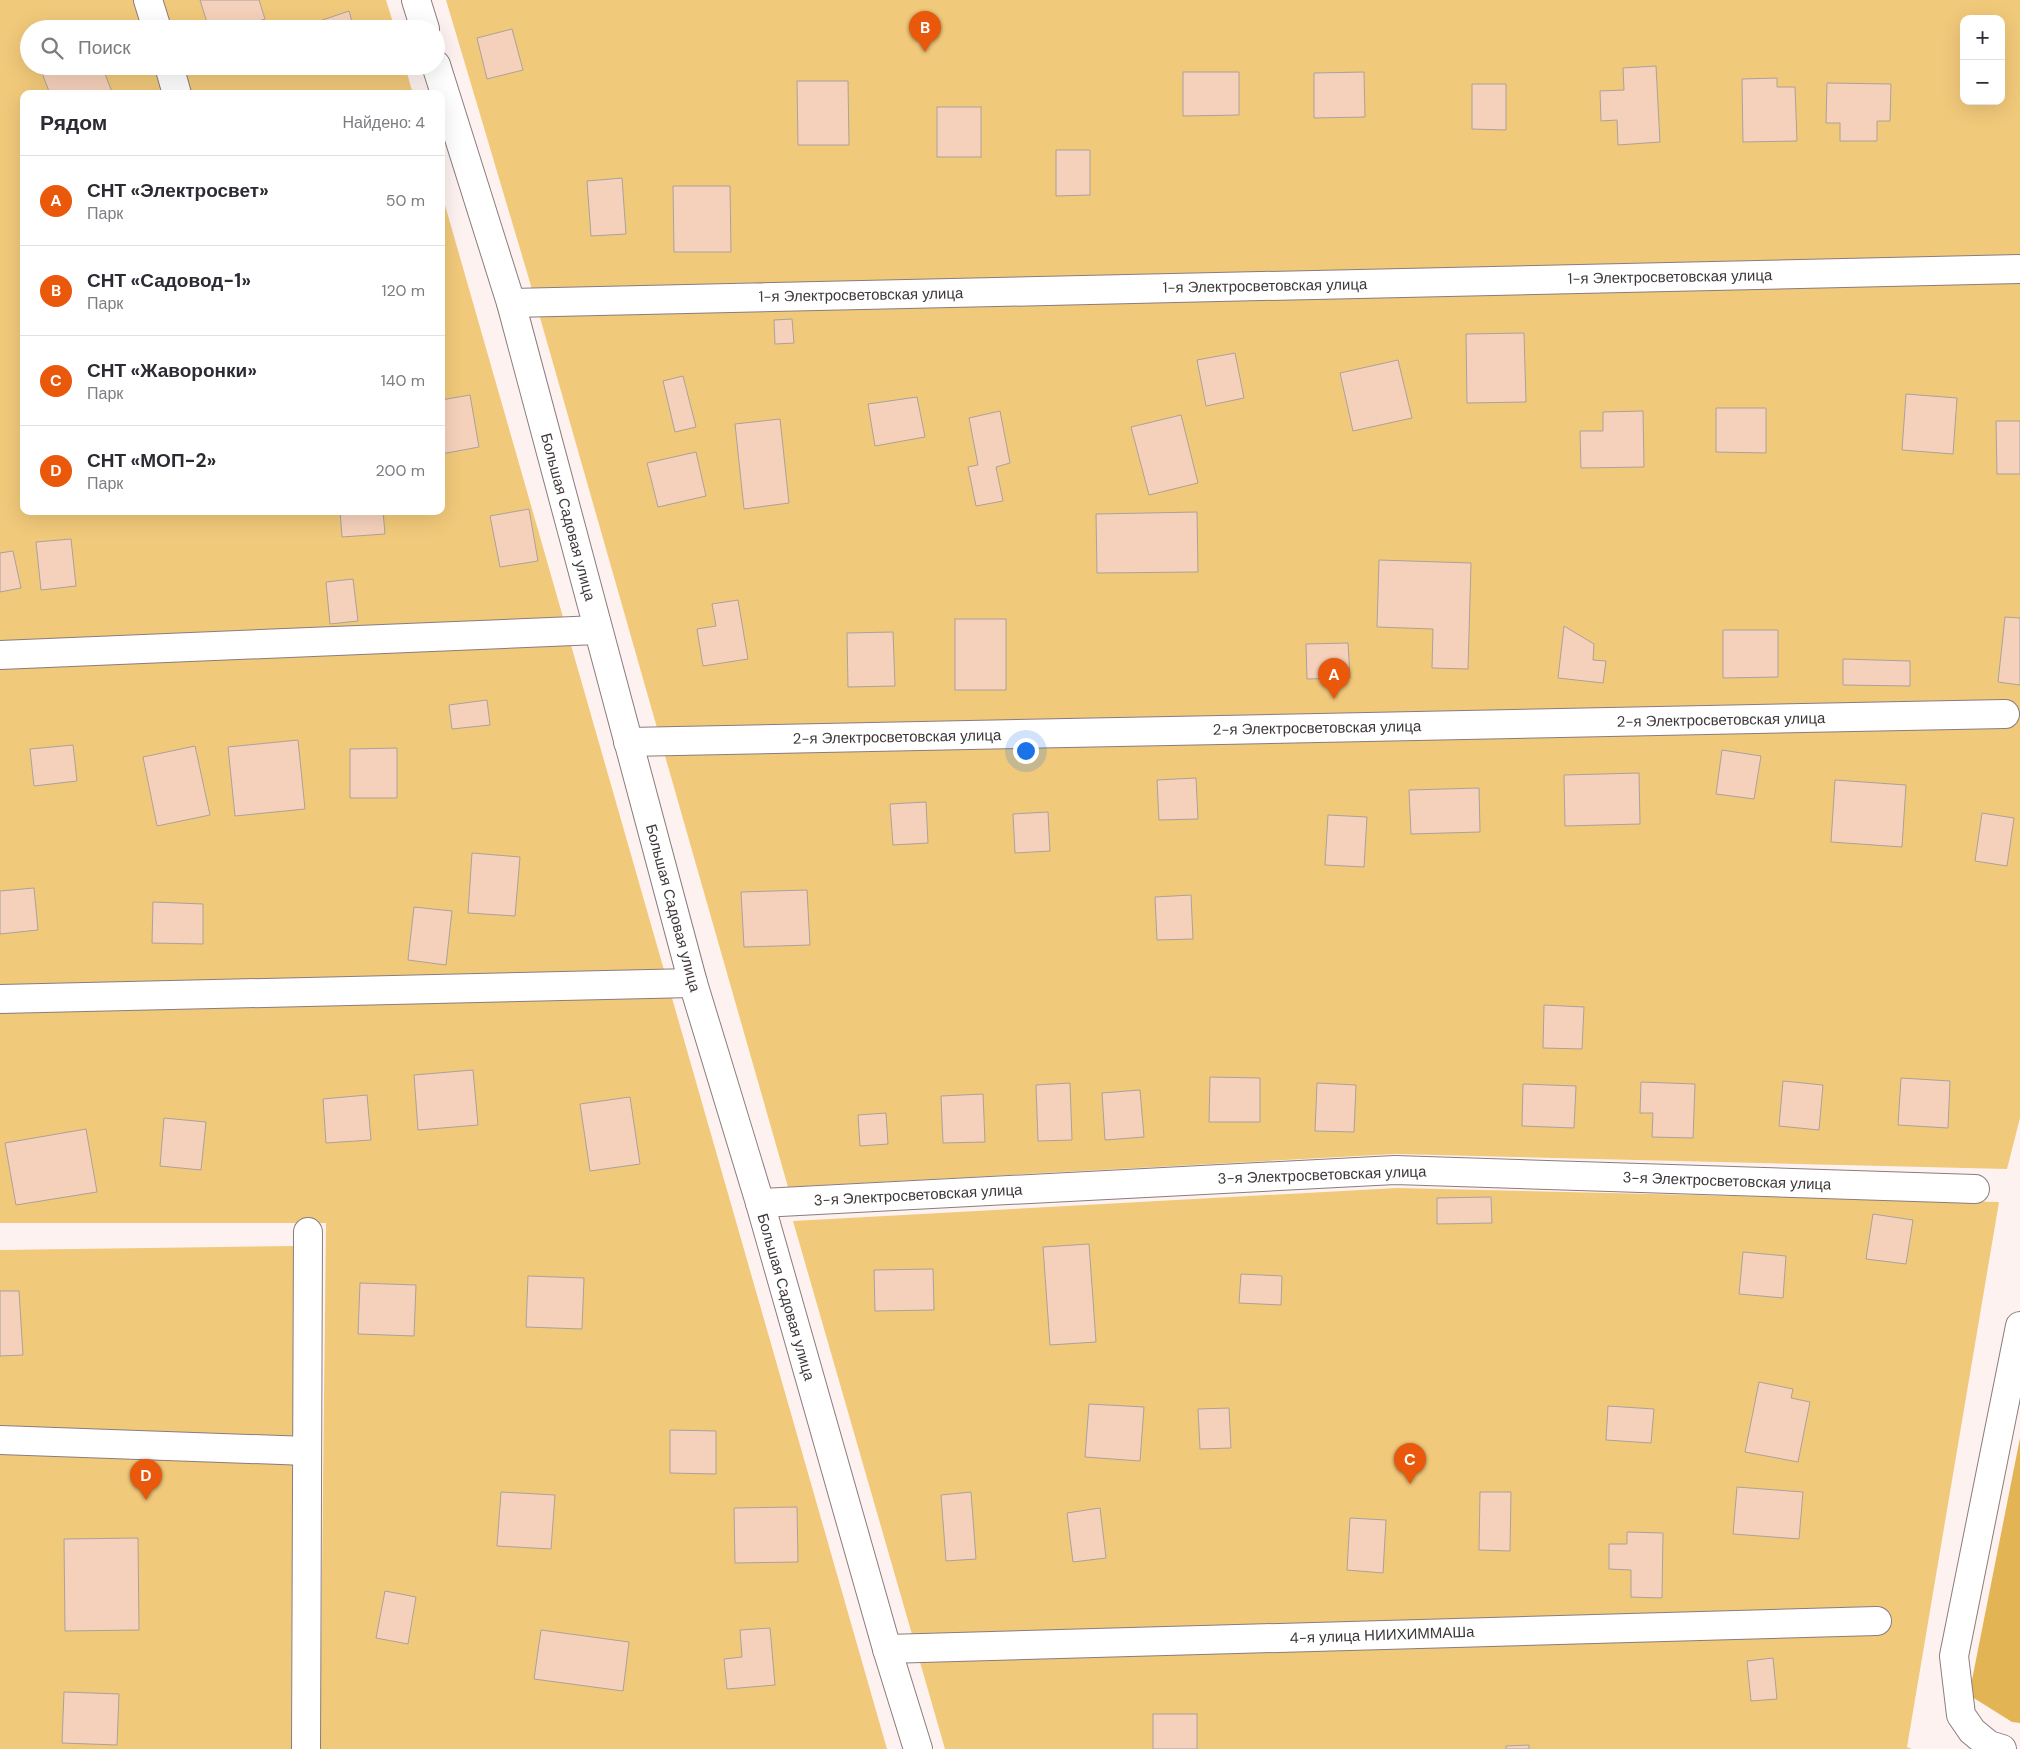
<!DOCTYPE html>
<html lang="ru">
<meta charset="utf-8">
<style>
body{margin:0;font-family:"DM Sans",sans-serif;background:#f2f2f3;color:#2b2b33}
.controls{position:absolute;right:15px;top:15px;display:grid;overflow:hidden;border-radius:10px;box-shadow:0 5px 20px #0002}
.controls button{width:45px;height:45px;display:grid;place-items:center;padding:0;border:0;border-bottom:1px solid #e1e1e2;background:#fff;color:#2b2b33;font:25px sans-serif}
.you{position:absolute;left:1025px;top:750px;width:18px;height:18px;margin:-12px;border:4px solid #fff;border-radius:50%;background:#1a73e8;box-shadow:0 0 0 8px #1a73e833}
.badge{display:grid;place-items:center;width:32px;height:32px;border-radius:50%;background:#ea580c;color:#fff;font-size:16px;font-weight:700}
.pin{position:absolute;translate:-50% -41px;filter:drop-shadow(0 1px 2px #0008)}
.pin::after{content:'';position:absolute;top:26px;width:18px;height:15px;background:inherit;clip-path:polygon(0 0,100% 0,50% 100%)}
.list{margin:0;padding:0;list-style:none}
h2{display:flex;justify-content:space-between;align-items:center;height:65px;margin:0;padding:0 20px;font-size:21px}
h2 small{font-size:16px;font-weight:400;color:#7c7c81}
.list li{display:grid;grid-template-columns:32px 1fr auto;gap:15px;align-items:center;box-sizing:border-box;height:90px;padding:0 20px;border-top:1px solid #e1e1e2}
.list b{display:block;font-size:19px;white-space:nowrap}
.list p{margin:0;font-size:16px;white-space:nowrap;color:#7c7c81}
.list em{font-size:16px;font-style:normal;color:#7c7c81}
.icon{flex:none;width:28px;height:28px;fill:none;stroke:currentColor;stroke-width:2;stroke-linecap:round;stroke-linejoin:round}
.map{position:relative;flex:none;width:2020px;height:1749px;overflow:hidden}
.search{position:absolute;background:#fff;box-shadow:0 5px 20px #0002;left:20px;top:20px;width:425px;height:55px;display:flex;align-items:center;gap:12px;box-sizing:border-box;padding:0 18px;border-radius:28px;color:#7c7c81;font-size:19px}
.panel{position:absolute;background:#fff;box-shadow:0 5px 20px #0002;left:20px;top:90px;width:425px;height:425px;border-radius:10px}
.map>svg:first-child{display:block}
.green{fill:#f1c97a;fill-rule:evenodd}
.forest{fill:#e2b453}
.building{fill:#f5d1bb;stroke:#aca19a}
.lines{fill:none;stroke-linecap:round;stroke-linejoin:round}
.minor-casing{stroke:#8a7c7c;stroke-width:30}
.minor{stroke:#fff;stroke-width:28}
.labels{text-anchor:middle;stroke-width:4;stroke-linejoin:round;paint-order:stroke}
.street-label{font-size:15px;fill:#3e3838;stroke:#fff}
</style>
<div class="map">
<svg width="2020" height="1749" viewBox="0 0 2020 1749">
<rect width="100%" height="100%" fill="#fef2f1"/>
<g class="green">
<path d="M0,0H386L395,29H29V66H405L413,94H24V511H441V191L887,1749H320L326,1223H0Z"/>
<path d="M446,0H2020V1118L2007,1169L1395,1154L788,1187L529,279ZM1964,19H2001V101H1964Z"/>
<path d="M1397,1188L1999,1202L1907,1747L1912,1749H945L793,1221Z"/>
<path d="M294,1246L291,1749H0V1250Z"/>
</g>
<path class="forest" d="M2020,1438V1723L2012,1722L1969,1695Z"/>
<g class="building">
<path d="M200,0H259L265,19L234,29H209Z"/>
<path d="M349,11L354,29H296Z"/>
<path d="M512,29L523,70L487,79L477,38Z"/>
<path d="M59,66H102L112,92L107,94H50L42,73Z"/>
<path d="M1656,66L1660,142L1618,145L1617,120L1601,121L1600,91L1624,90L1623,68Z"/>
<path d="M1183,72H1239V115L1183,116Z"/>
<path d="M1364,72L1365,117L1314,118V73Z"/>
<path d="M1777,78V87H1795L1797,141L1743,142L1742,79Z"/>
<path d="M797,81H848L849,145H798Z"/>
<path d="M1827,83L1891,84L1890,121H1877V141H1840V123H1826Z"/>
<path d="M1472,84H1506V130L1472,129Z"/>
<rect x="937" y="107" width="44" height="50"/>
<path d="M1056,150H1090V195L1056,196Z"/>
<path d="M622,178L626,234L591,236L587,181Z"/>
<path d="M673,186H730L731,252H674Z"/>
<path d="M792,319L794,343L775,344L774,320Z"/>
<path d="M1524,333L1526,402L1467,403L1466,334Z"/>
<path d="M1235,353L1244,398L1206,406L1197,360Z"/>
<path d="M1398,360L1412,418L1353,431L1340,373Z"/>
<path d="M683,376L696,427L675,432L663,381Z"/>
<path d="M1906,394L1957,398L1953,454L1902,450Z"/>
<path d="M470,395L479,447L441,454V400Z"/>
<path d="M917,397L925,437L875,446L868,404Z"/>
<path d="M1716,408H1766V453L1716,452Z"/>
<path d="M1000,411L1010,463L996,467L1003,501L976,506L968,467L978,465L969,418Z"/>
<path d="M1643,411L1644,467L1581,468L1580,431H1603V412Z"/>
<path d="M1181,415L1198,483L1149,495L1131,427Z"/>
<path d="M780,419L789,503L744,509L735,424Z"/>
<path d="M1996,421H2020V474H1997Z"/>
<path d="M696,452L706,496L658,507L647,463Z"/>
<path d="M529,509L538,561L500,567L490,516Z"/>
<path d="M340,511H383L385,534L342,537Z"/>
<path d="M1197,512L1198,572L1097,573L1096,514Z"/>
<path d="M71,539L76,586L41,590L36,542Z"/>
<path d="M13,551L21,588L0,592V553Z"/>
<path d="M1379,560L1471,563L1468,669L1432,668L1433,629L1377,627Z"/>
<path d="M353,579L358,621L330,624L326,582Z"/>
<path d="M738,600L748,659L703,666L697,629L716,626L712,604Z"/>
<path d="M2005,617L2020,618V685L1998,682Z"/>
<rect x="955" y="619" width="51" height="71"/>
<path d="M1564,626L1594,644L1593,660L1606,661L1603,683L1558,678Z"/>
<path d="M1723,630H1778V677L1723,678Z"/>
<path d="M893,632L895,686L848,687L847,633Z"/>
<path d="M1348,643L1350,678L1307,679L1306,644Z"/>
<path d="M1843,659L1910,661V686L1843,685Z"/>
<path d="M487,700L490,725L452,729L449,705Z"/>
<path d="M298,740L305,809L235,816L228,747Z"/>
<path d="M73,745L77,781L34,786L30,749Z"/>
<path d="M195,746L210,815L157,826L143,757Z"/>
<path d="M397,748V798H350V749Z"/>
<path d="M1722,750L1761,756L1754,799L1716,794Z"/>
<path d="M1639,773L1640,824L1565,826L1564,775Z"/>
<path d="M1196,778L1198,819L1159,820L1157,780Z"/>
<path d="M1835,780L1906,785L1902,847L1831,842Z"/>
<path d="M1479,788L1480,832L1411,834L1409,790Z"/>
<path d="M926,802L928,843L893,845L890,804Z"/>
<path d="M1048,812L1050,851L1015,853L1013,814Z"/>
<path d="M1982,813L2014,818L2007,866L1975,861Z"/>
<path d="M1328,815L1367,817L1364,867L1325,865Z"/>
<path d="M472,853L520,857L515,916L468,913Z"/>
<path d="M34,888L38,930L0,934V891Z"/>
<path d="M807,890L810,945L744,947L741,892Z"/>
<path d="M1191,895L1193,939L1157,940L1155,897Z"/>
<path d="M153,902L203,904V944L152,943Z"/>
<path d="M414,907L452,911L446,965L408,960Z"/>
<path d="M1544,1005L1584,1007L1582,1049L1543,1048Z"/>
<path d="M473,1070L478,1125L418,1130L414,1075Z"/>
<path d="M1210,1077L1260,1078V1122H1209Z"/>
<path d="M1901,1078L1950,1081L1948,1128L1898,1125Z"/>
<path d="M1783,1081L1823,1085L1819,1130L1779,1126Z"/>
<path d="M1641,1082L1695,1084L1693,1138L1652,1137L1653,1113H1640Z"/>
<path d="M1070,1083L1072,1140L1038,1141L1036,1085Z"/>
<path d="M1317,1083L1356,1085L1354,1132L1315,1131Z"/>
<path d="M1523,1084L1576,1086L1574,1128L1522,1126Z"/>
<path d="M1140,1090L1144,1137L1105,1140L1102,1093Z"/>
<path d="M983,1094L985,1142L943,1143L941,1096Z"/>
<path d="M367,1095L371,1140L326,1143L323,1099Z"/>
<path d="M630,1097L640,1164L590,1171L580,1104Z"/>
<path d="M886,1113L888,1144L860,1146L858,1115Z"/>
<path d="M164,1118L206,1122L201,1170L160,1166Z"/>
<path d="M86,1129L97,1192L16,1205L5,1143Z"/>
<path d="M1491,1197L1492,1223L1437,1224V1198Z"/>
<path d="M1873,1214L1913,1220L1906,1264L1866,1259Z"/>
<path d="M1089,1244L1096,1342L1050,1345L1043,1247Z"/>
<path d="M1743,1252L1786,1256L1783,1298L1739,1294Z"/>
<path d="M933,1269L934,1310L875,1311L874,1270Z"/>
<path d="M1241,1274L1282,1276L1281,1305L1239,1303Z"/>
<path d="M528,1276L584,1278L582,1329L526,1327Z"/>
<path d="M360,1283L416,1285L414,1336L358,1334Z"/>
<path d="M0,1291H19L23,1355L0,1356Z"/>
<path d="M1759,1382L1793,1389L1791,1398L1810,1402L1798,1462L1745,1452Z"/>
<path d="M1089,1404L1144,1407L1140,1461L1085,1457Z"/>
<path d="M1608,1406L1654,1409L1651,1443L1606,1440Z"/>
<path d="M1229,1408L1231,1448L1200,1449L1198,1409Z"/>
<path d="M670,1430L716,1431V1474L670,1473Z"/>
<path d="M1737,1487L1803,1492L1799,1539L1733,1534Z"/>
<path d="M501,1492L555,1495L551,1549L497,1546Z"/>
<path d="M971,1492L976,1559L946,1561L941,1495Z"/>
<path d="M1480,1492H1511L1510,1551L1479,1550Z"/>
<path d="M797,1507L798,1562L735,1563L734,1508Z"/>
<path d="M1100,1508L1106,1558L1073,1562L1067,1513Z"/>
<path d="M1350,1518L1386,1520L1383,1573L1347,1570Z"/>
<path d="M1627,1532L1663,1533L1662,1598L1631,1597V1570L1609,1569V1544H1627Z"/>
<path d="M138,1538L139,1630L65,1631L64,1539Z"/>
<path d="M385,1591L416,1597L408,1644L376,1638Z"/>
<path d="M770,1628L775,1685L727,1689L724,1659L742,1657L740,1630Z"/>
<path d="M541,1630L629,1642L623,1691L534,1679Z"/>
<path d="M1773,1658L1777,1699L1751,1701L1747,1661Z"/>
<path d="M64,1692L119,1694L117,1745L62,1743Z"/>
<rect x="1153" y="1714" width="44" height="35"/>
<path d="M1529,1745V1749H1506V1746Z"/>
</g>
<g class="lines">
<defs>
<g id="minor">
<path d="M148,0L157,29"/>
<path d="M416,0L425,29"/>
<path d="M436,65L511,303L693,983L760,1203L887,1649L918,1749"/>
<path d="M169,66L177,94"/>
<path d="M511,303L2020,269"/>
<path d="M0,655L598,630"/>
<path d="M628,742L2005,714"/>
<path d="M0,999L693,983"/>
<path d="M760,1203L1395,1170L1975,1189"/>
<path d="M0,1440L307,1451"/>
<path d="M887,1649L1877,1621"/>
<path d="M306,1749L308,1232"/>
<path d="M2002,1749L1989,1745L1972,1731L1961,1715L1954,1656L2020,1326"/>
</g>
</defs>
<use href="#minor" class="minor-casing"/>
<use href="#minor" class="minor"/>
</g>
<g class="labels">
<g class="street-label">
<text transform="translate(1670 277) rotate(-1)" y="5">1-я Электросветовская улица</text>
<text transform="translate(1265 286) rotate(-1)" y="5">1-я Электросветовская улица</text>
<text transform="translate(861 295) rotate(-1)" y="5">1-я Электросветовская улица</text>
<text transform="translate(568 517) rotate(75)" y="5">Большая Садовая улица</text>
<text transform="translate(1721 720) rotate(-1)" y="5">2-я Электросветовская улица</text>
<text transform="translate(1317 728) rotate(-1)" y="5">2-я Электросветовская улица</text>
<text transform="translate(897 737) rotate(-1)" y="5">2-я Электросветовская улица</text>
<text transform="translate(673 908) rotate(75)" y="5">Большая Садовая улица</text>
<text transform="translate(1322 1175) rotate(-2)" y="5">3-я Электросветовская улица</text>
<text transform="translate(1727 1181) rotate(2)" y="5">3-я Электросветовская улица</text>
<text transform="translate(918 1195) rotate(-3)" y="5">3-я Электросветовская улица</text>
<text transform="translate(786 1297) rotate(74)" y="5">Большая Садовая улица</text>
<text transform="translate(1382 1635) rotate(-2)" y="5">4-я улица НИИХИММАШа</text>
</g>
</g>
</svg>
<div class="controls">
<button>+</button>
<button>−</button>
</div>
<div class="you"></div>
<div class="pin badge" style="left:1334px;top:699px">A</div>
<div class="pin badge" style="left:925px;top:52px">B</div>
<div class="pin badge" style="left:1410px;top:1484px">C</div>
<div class="pin badge" style="left:146px;top:1500px">D</div>
<div class="search"><svg class="icon" aria-label="search" viewBox="0 0 24 24"><circle cx="10" cy="10" r="6"/><path d="M15 15l6 6"/></svg>Поиск</div>
<section class="panel">
<h2>Рядом<small>Найдено: 4</small></h2>
<ul class="list">
<li><span class="badge">A</span><div><b>СНТ «Электросвет»</b><p>Парк</p></div><em>50 m</em></li>
<li><span class="badge">B</span><div><b>СНТ «Садовод-1»</b><p>Парк</p></div><em>120 m</em></li>
<li><span class="badge">C</span><div><b>СНТ «Жаворонки»</b><p>Парк</p></div><em>140 m</em></li>
<li><span class="badge">D</span><div><b>СНТ «МОП-2»</b><p>Парк</p></div><em>200 m</em></li>
</ul>
</section>
</div>
